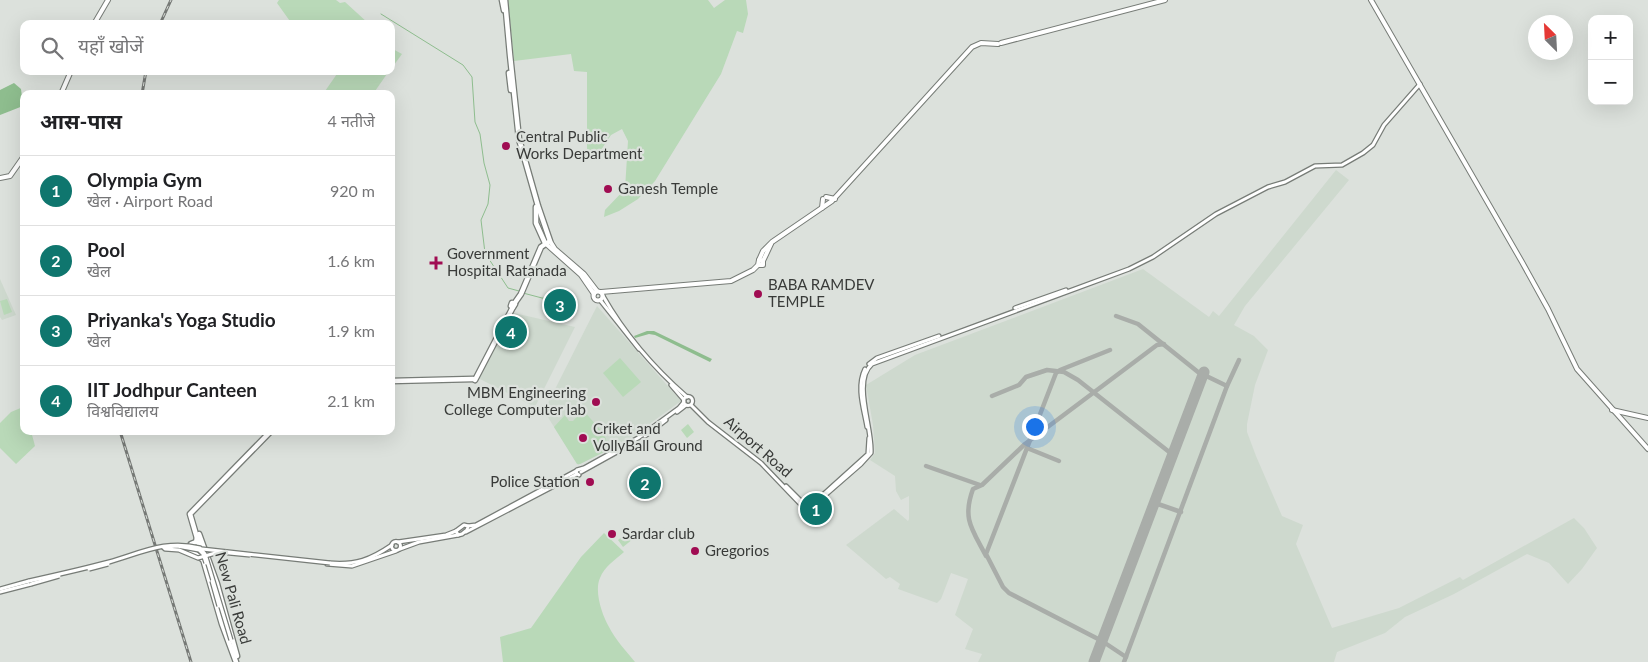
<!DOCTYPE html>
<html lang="hi">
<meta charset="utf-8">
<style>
body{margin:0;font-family:Lato,"Noto Sans Devanagari",sans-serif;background:#f6f6f6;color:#202124}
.controls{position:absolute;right:15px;top:15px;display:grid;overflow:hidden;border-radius:10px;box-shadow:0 5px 20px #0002}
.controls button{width:45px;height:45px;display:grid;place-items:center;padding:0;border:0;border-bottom:1px solid #e0e0e0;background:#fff;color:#202124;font:25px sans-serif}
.compass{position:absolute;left:1528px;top:15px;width:45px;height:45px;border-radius:50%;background:#fff;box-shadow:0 5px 20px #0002;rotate:336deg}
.you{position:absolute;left:1034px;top:426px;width:18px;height:18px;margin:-12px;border:4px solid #fff;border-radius:50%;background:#1a73e8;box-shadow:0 0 0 8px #1a73e833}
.badge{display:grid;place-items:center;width:32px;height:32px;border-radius:50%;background:#0f766e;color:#fff;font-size:16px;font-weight:700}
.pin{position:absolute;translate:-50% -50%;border:2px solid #fff;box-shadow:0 1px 5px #0006}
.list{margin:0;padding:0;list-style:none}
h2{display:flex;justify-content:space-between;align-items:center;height:65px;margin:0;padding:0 20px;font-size:21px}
h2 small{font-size:16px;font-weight:400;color:#757577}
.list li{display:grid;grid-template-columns:32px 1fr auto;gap:15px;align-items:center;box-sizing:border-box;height:70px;padding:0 20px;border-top:1px solid #e0e0e0}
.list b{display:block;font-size:19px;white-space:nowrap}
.list p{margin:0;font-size:16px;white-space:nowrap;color:#757577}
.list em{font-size:16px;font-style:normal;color:#757577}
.icon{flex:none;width:28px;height:28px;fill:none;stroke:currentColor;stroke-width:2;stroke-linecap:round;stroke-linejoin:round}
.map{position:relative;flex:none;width:1648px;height:662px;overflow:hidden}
.search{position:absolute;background:#fff;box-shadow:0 5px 20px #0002;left:20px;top:20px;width:375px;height:55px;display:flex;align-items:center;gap:12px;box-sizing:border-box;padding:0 18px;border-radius:10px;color:#757577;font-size:19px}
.panel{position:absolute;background:#fff;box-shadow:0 5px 20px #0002;left:20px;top:90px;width:375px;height:345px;border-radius:10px}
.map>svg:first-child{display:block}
.built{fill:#ced9ce}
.green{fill:#b9d9b8}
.water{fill:#8ebd8e}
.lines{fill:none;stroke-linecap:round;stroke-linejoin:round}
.stream{stroke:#8ebd8e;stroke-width:1}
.taxiway{stroke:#a9ada9;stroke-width:4.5}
.runway{stroke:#a9ada9;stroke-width:11}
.secondary-casing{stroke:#777c77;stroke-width:5.5}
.primary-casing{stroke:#777c77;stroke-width:6}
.trunk-casing{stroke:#777c77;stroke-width:7}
.secondary{stroke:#fff;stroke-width:3}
.primary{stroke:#fff;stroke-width:4}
.trunk{stroke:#fff;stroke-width:4.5}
.rail-casing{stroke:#767976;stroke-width:3}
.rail{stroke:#dce1dc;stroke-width:1;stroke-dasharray:4;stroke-linecap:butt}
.secondary-bridge-casing{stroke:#777c77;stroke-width:5.5;stroke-linecap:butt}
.secondary-bridge{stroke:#fff;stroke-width:3}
.poi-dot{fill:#a00c52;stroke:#dce1dc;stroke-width:2}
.labels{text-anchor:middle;stroke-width:4.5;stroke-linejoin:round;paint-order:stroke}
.poi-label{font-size:15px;fill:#393b39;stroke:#dce1dc;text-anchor:start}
.street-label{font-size:15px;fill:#393b39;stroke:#dce1dc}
</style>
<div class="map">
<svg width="1648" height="662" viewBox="0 0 1648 662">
<rect width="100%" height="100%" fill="#dce1dc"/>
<g class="built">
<path d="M1336,170L1349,180L1245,306L1234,325L1254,336L1268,350L1255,385L1247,424V432L1256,456L1282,516L1303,525L1296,544L1332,628L1399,608L1460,577L1463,580L1574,518L1584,528L1597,548L1582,569L1568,584L1549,563L1527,554L1454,594L1405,617L1385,633L1337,652L1334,662H978L982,654L965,649L973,629L955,615L968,579L951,573L941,599L937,603L898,589L900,584L890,577L886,579L846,545L894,509L908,521L909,519V496L901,500L896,491L895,476L870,460L875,453L873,425L866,385L915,355L1143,269L1209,317L1213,311L1219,316Z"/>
<path d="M0,279L16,315L2,320L0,317Z"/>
<path d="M597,306L681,401L626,441L578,465L544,411Z"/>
<path d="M514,313L575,327L535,407L478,378Z"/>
</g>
<g class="green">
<path d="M279,0H336L340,3L345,2L368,23L292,24L277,3Z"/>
<path d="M508,0H708L714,8L725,0H746L748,14L743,33L737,31L721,74L655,181L638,199L619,211L604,217L605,210L625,189L628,141L622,129L611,135L599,153L587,151V72L574,71L571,54L514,61Z"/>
<path d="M391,48L402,54L391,69Z"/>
<path d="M339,71H389L373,94H323Z"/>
<path d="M7,299L12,312L4,315L0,301Z"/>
<path d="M620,358L641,382L623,397L603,373Z"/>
<path d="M23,407L24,431H31L35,446L16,464L0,448V423L11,412Z"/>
<path d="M583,410L604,434L607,442L620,444L580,464H577L554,427L565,415L569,421H573Z"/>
<path d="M688,424L694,432L687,438L681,430Z"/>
<path d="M628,532L633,539L623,547L618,540Z"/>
<path d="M604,533L624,552C616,559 604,567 600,578C594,591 602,615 609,627C615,639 626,651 635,662H503L500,637L531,628L581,557Z"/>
</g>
<g class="water">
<path d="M14,83L21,89L23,106L0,115V90Z"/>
<path d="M647,331H654L712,359L710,362L655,335L649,334L635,338L634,336Z"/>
</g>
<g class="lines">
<g class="stream">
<path d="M381,14L463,65L472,77L475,122L480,134L484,163L490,185L488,204L481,220L485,253L508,288L519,291"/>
<path d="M523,293L542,298L564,300"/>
</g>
<g class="taxiway">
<path d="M1116,316L1138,324L1198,372L1227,386"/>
<path d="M1110,350L1060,370L1056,373L986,554L1003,587L1009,593L1102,641L1126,657"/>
<path d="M992,396L1019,385L1026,377L1047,370L1064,372L1078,380L1173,455"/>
<path d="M1027,448L1059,461"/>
<path d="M926,466L980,485"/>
<path d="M1155,503L1181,512"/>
<path d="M986,556C972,529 962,519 973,489L982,485L1025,444L1157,345L1164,344"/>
<path d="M1124,662L1227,386L1239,360"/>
</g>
<path class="runway" d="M1094,662L1204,372"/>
<defs>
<g id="secondary">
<path d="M603,296C624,333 655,369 687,397"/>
<path d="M600,300L639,349"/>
<path d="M1015,308L1066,290"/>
<path d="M869,364L877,358L939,336"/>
<path d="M865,369C856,387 864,409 867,427"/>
<path d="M671,385L684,400"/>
<circle cx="688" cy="401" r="4.5"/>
<path d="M691,405L708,422L761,463L807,511L861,464L871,453C873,429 852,381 872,364L1129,269L1153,257L1216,214L1268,187L1285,182L1315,166L1342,165L1363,153L1373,145L1384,125L1420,84"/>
<path d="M677,412L686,405"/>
<path d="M645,436L666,420"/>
<path d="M581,472L635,442"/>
<path d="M579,475L576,473L577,470L584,468L638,438L679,408L684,402"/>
<path d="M786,486L808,508"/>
<path d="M806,510L868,454L869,438"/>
<path d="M464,525L468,526L467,530L462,534L458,535L456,531Z"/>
<path d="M468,526L476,525L576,471"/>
<path d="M466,532L577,474"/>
<circle cx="396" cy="546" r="4.5"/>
<path d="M398,542L446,535L456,531"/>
<path d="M400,549L419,542L458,535"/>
<path d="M330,563C356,565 370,560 392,545"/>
<path d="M327,564L352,566L396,551"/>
<path d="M0,589L29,581"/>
<path d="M0,592L31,584"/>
</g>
<g id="primary">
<path d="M1371,0L1522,262L1548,309L1577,369L1648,449"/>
<path d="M94,24L108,0"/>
<path d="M1001,43L1165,0"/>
<path d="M61,94L71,71"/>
<path d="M0,178L10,176L24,156"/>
<path d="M826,197L835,199"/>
<path d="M822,208L823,199"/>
<path d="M550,241L555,249L584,274L597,291"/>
<path d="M545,243L581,275L594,294"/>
<path d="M759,260L763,251L772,242L832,201L972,47L981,43L998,44"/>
<path d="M763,261L771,244"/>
<circle cx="598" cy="296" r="4.5"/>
<path d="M601,292L731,281L753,270L758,265L759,260L763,261V265H758"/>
<path d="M1612,410L1648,418"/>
</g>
<g id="trunk">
<path d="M502,0L504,10"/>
<path d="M505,0L510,55L519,139L538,206L550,241L541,247L521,294L514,304"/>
<path d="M509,73L511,90"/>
<path d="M536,207V223L545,243"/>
<path d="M512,303L515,304L513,307L511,306Z"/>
<path d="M475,380L513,307"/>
<path d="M391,381L473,379"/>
<path d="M199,534L217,584L237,656"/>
<path d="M191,544L196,542L197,538"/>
<path d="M190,550L202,559"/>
<path d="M236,662L222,624L190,514L271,431"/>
</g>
</defs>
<use href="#secondary" class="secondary-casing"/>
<use href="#primary" class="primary-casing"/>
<use href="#trunk" class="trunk-casing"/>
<use href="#secondary" class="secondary"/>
<use href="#primary" class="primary"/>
<use href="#trunk" class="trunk"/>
<defs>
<g id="rail">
<path d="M160,24L171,0"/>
<path d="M142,94L146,71"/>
<path d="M120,431L191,662"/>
</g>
</defs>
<use href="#rail" class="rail-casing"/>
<use href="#rail" class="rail"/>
<defs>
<g id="secondary-bridge">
<path d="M163,547L165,549L179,550L198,558L219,552L250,555"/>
<path d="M166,547L177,546L199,550L203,554L206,563"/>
<path d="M202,549L330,563"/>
<path d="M89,569L108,564"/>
<path d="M29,581C56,575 83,569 109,562C141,553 166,539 200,548L205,554L231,640"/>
<path d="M212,581L219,606"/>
<path d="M31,584L59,576"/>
</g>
</defs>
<use href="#secondary-bridge" class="secondary-bridge-casing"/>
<use href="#secondary-bridge" class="secondary-bridge"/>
</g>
<g class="poi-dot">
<circle cx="506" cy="146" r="5"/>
<circle cx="608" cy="189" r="5"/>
<path d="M433.5 255.5h5v5h5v5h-5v5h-5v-5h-5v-5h5z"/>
<circle cx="758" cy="294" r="5"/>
<circle cx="596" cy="402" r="5"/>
<circle cx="583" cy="438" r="5"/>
<circle cx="590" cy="482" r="5"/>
<circle cx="612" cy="534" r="5"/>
<circle cx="695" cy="551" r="5"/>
</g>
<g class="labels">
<g class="poi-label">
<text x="516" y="142">Central Public<tspan x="516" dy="17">Works Department</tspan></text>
<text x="618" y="194">Ganesh Temple</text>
<text x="447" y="259">Government<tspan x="447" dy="17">Hospital Ratanada</tspan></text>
<text x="768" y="290">BABA RAMDEV<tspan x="768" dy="17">TEMPLE</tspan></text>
<text x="586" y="398" text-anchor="end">MBM Engineering<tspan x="586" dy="17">College Computer lab</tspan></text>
<text x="593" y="434">Criket and<tspan x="593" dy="17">VollyBall Ground</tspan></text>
<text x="580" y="487" text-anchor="end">Police Station</text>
<text x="622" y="539">Sardar club</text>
<text x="705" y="556">Gregorios</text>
</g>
<g class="street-label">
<text transform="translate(758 447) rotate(41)" y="5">Airport Road</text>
<text transform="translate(233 598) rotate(74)" y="5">New Pali Road</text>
</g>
</g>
</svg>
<div class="controls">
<button>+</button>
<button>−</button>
</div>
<svg class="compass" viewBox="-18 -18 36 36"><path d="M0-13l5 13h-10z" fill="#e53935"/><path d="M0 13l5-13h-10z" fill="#757577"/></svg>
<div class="you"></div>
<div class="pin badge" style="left:816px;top:509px">1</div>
<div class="pin badge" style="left:645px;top:483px">2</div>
<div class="pin badge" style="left:560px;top:305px">3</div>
<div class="pin badge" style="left:511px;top:332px">4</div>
<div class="search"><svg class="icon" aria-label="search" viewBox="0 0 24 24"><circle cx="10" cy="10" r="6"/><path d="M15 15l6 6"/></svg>यहाँ खोजें</div>
<section class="panel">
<h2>आस-पास<small>4 नतीजे</small></h2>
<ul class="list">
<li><span class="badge">1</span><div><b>Olympia Gym</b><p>खेल · Airport Road</p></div><em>920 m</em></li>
<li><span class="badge">2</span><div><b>Pool</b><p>खेल</p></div><em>1.6 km</em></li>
<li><span class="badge">3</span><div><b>Priyanka's Yoga Studio</b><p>खेल</p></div><em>1.9 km</em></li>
<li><span class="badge">4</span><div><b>IIT Jodhpur Canteen</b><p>विश्वविद्यालय</p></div><em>2.1 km</em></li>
</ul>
</section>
</div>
